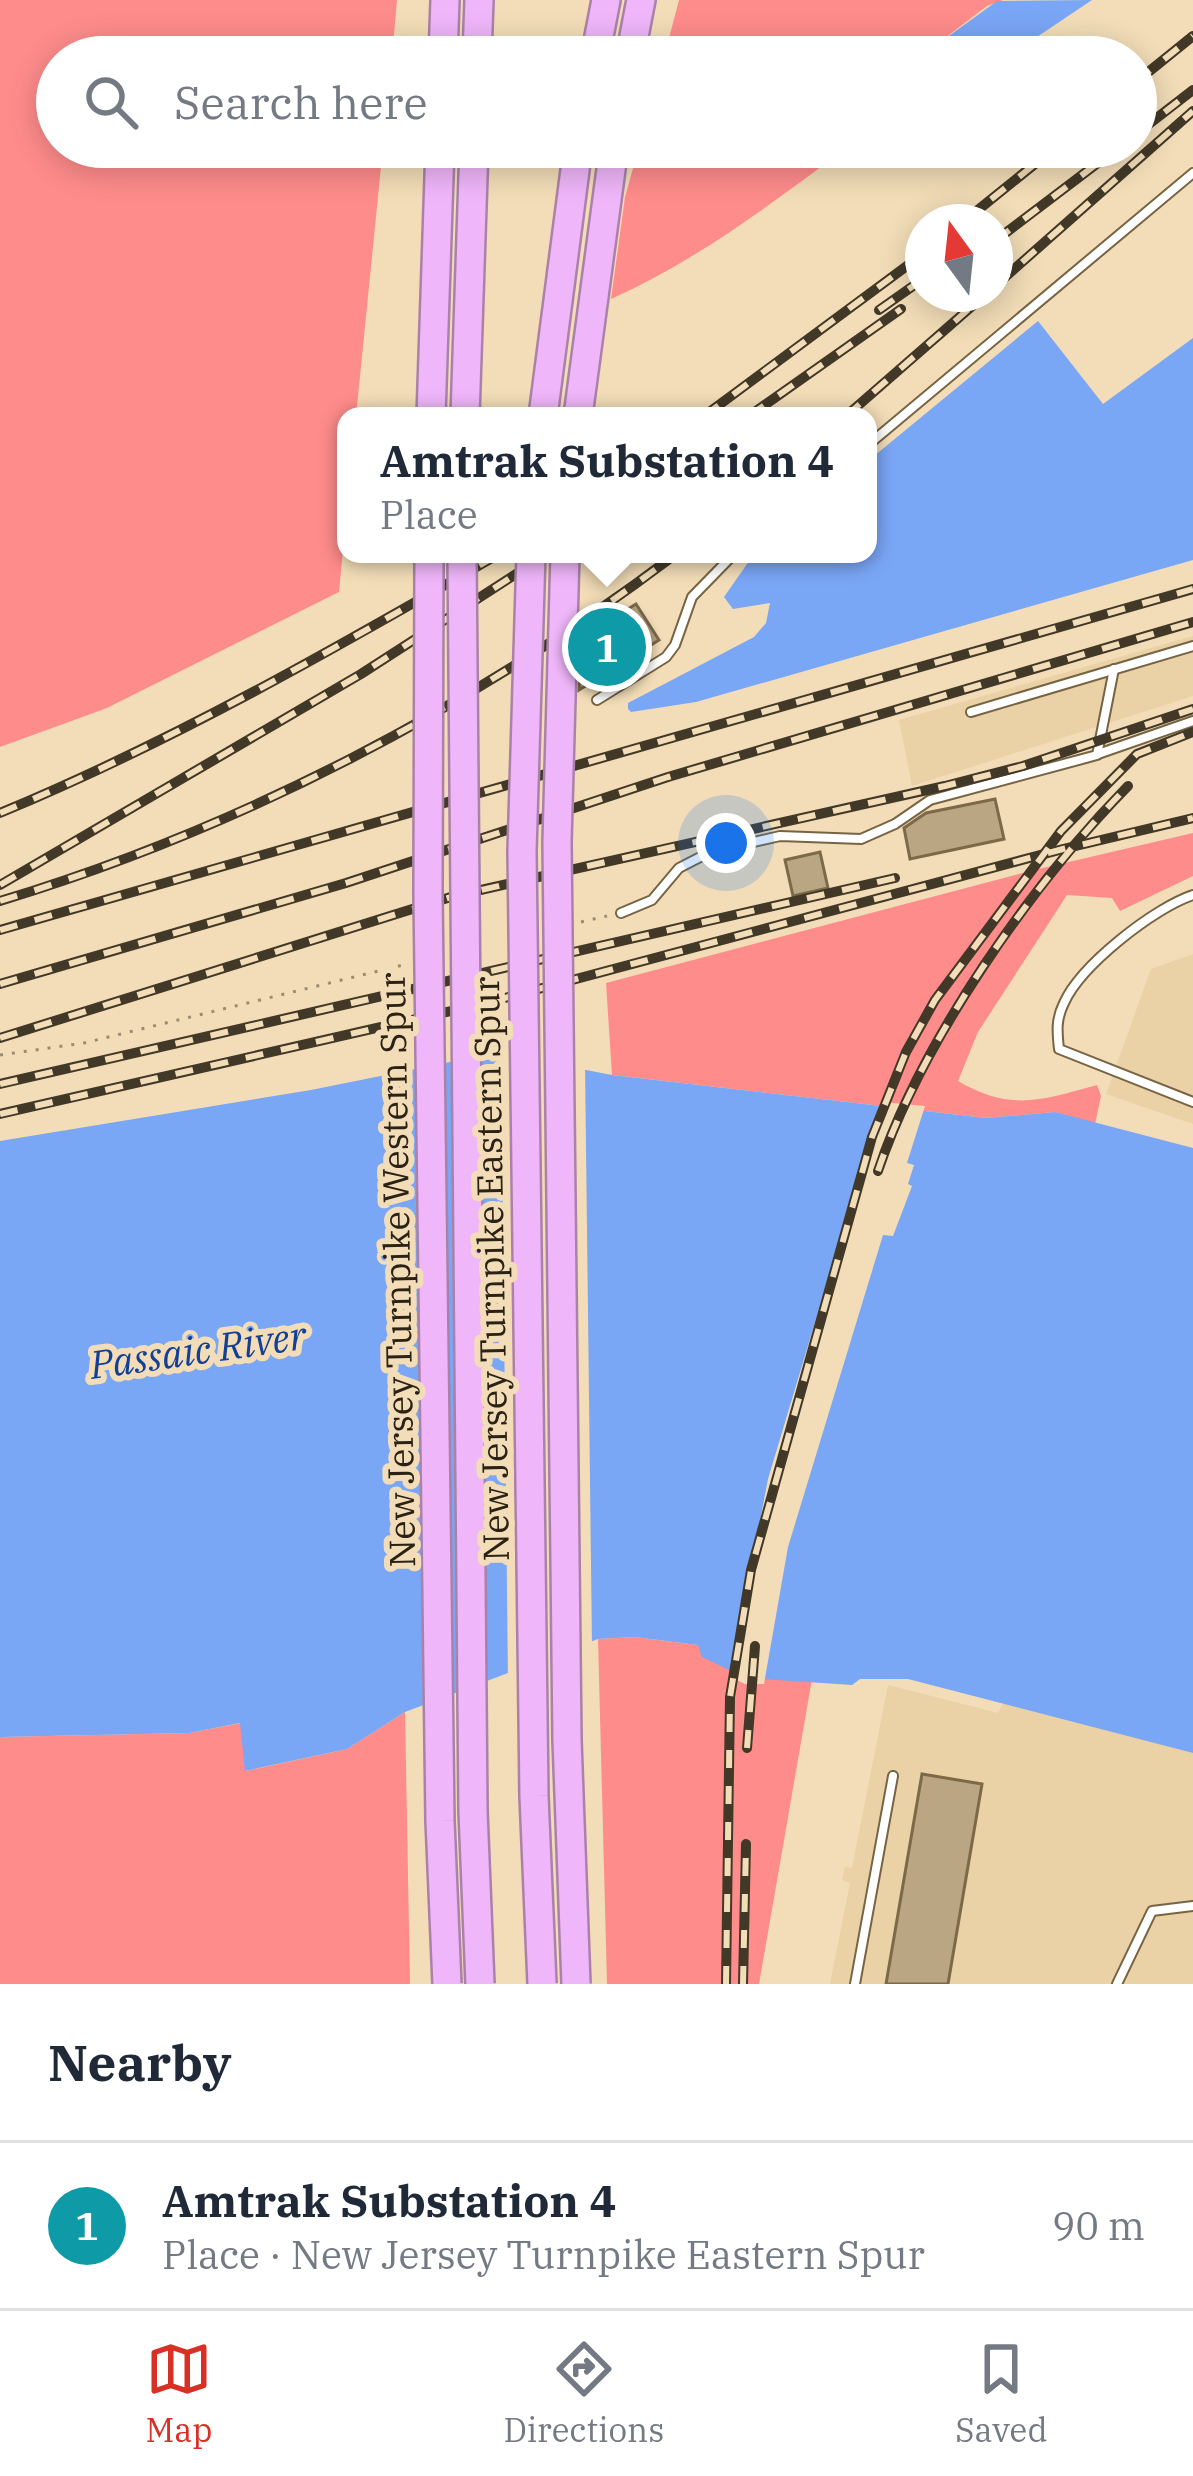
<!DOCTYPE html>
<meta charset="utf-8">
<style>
body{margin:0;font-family:"IBM Plex Serif",serif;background:#f6f6f7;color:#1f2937}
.compass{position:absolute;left:905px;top:204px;width:108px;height:108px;border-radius:50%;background:#fff;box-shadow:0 6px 30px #0003;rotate:345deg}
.you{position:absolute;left:726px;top:843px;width:42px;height:42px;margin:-30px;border:9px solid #fff;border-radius:50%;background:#1a73e8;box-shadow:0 0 0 18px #1a73e833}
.badge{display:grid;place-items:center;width:78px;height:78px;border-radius:50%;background:#d93025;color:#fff;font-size:39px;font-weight:700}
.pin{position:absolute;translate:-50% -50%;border:6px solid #fff;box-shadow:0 3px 12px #0006}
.popup{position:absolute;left:337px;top:407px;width:540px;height:156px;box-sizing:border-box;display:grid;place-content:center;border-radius:24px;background:#fff;filter:drop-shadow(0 3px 9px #0005);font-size:39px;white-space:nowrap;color:#747a83}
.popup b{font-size:45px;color:#1f2937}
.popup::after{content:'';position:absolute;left:50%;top:100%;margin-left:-24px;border:24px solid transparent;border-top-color:#fff}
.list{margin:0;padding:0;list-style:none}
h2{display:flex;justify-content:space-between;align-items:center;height:156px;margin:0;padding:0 48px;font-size:51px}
h2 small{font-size:39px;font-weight:400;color:#747a83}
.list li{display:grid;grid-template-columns:78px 1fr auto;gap:36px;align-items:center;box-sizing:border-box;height:168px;padding:0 48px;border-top:3px solid #e0e1e3}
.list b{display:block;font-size:45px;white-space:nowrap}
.list p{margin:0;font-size:39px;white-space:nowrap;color:#747a83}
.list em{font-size:39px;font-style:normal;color:#747a83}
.icon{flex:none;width:66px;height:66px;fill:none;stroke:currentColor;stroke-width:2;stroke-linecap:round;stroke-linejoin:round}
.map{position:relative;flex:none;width:1193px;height:1984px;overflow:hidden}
.search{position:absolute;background:#fff;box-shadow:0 6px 30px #0003;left:36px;right:36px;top:36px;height:132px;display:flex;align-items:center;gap:30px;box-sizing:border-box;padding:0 42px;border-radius:66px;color:#747a83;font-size:45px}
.sheet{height:324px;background:#fff}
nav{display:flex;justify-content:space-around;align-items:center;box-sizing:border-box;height:168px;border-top:3px solid #e0e1e3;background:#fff;font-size:33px;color:#747a83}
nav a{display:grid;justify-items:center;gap:6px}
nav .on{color:#d93025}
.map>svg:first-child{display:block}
.built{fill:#ead1a6}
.green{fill:#fe8c8b}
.water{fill:#7aa6f6}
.pier{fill:#f3ddb8}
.building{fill:#baa683;stroke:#7c6948;stroke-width:3}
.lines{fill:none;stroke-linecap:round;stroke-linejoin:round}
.lane-casing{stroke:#776443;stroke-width:12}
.highway-casing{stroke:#aa82a9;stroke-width:32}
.path{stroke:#9b8b70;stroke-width:3;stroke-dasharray:3 9;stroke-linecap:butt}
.lane{stroke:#fff;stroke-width:8}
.highway{stroke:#efb6f9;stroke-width:27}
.rail-casing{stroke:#413827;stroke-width:10}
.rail{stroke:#f3ddb8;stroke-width:6;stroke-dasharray:18;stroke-linecap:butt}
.highway-bridge-casing{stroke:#aa82a9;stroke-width:32;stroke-linecap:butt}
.highway-bridge{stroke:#efb6f9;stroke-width:27}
.labels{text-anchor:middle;stroke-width:12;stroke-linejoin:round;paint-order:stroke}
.street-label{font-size:36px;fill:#2a2214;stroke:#f3ddb8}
.water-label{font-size:39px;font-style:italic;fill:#124096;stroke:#f3ddb8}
</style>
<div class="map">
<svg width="1193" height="1984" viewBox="0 0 1193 1984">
<rect width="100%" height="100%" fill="#f3ddb8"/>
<g class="built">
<path d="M1193,636V696L912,786L899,720Z"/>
<path d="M1193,954V1124L1106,1094L1151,969Z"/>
<path d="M888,1685L998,1713L1004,1701L1193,1753V1984H830L850,1883L842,1880L845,1867L852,1868Z"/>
</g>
<g class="green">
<path d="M0,0H397L392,57H57V147H383L356,416H346V518L339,592L107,708L0,747Z"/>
<path d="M679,0H1003L987,6L920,57H664Z"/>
<path d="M639,147H848C772,203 698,260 611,299L625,197Z"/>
<path d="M1193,833V876L1120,911L1112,898L1067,895L978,1032L958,1081C1011,1112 1042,1100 1097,1085L1101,1096L1095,1124L1055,1112L986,1118L612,1075L606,983L1030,871Z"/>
<path d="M635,1637L698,1645L746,1678L812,1679L759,1984H607L598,1639Z"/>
<path d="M405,1712L410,1984H0V1737L189,1733L241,1723L246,1771L347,1749Z"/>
</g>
<g class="water">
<path d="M1092,0L1007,57H920L997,1Z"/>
<path d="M1038,321L1103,404L1193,338V560L696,702L631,712L628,709V703L754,637L766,623L770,603L733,609L724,597L754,554H868V461Z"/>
<path d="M475,1057H518L612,1075L986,1118L1055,1112L1193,1148V1753L908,1679H860L852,1685L746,1678L702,1657L698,1645L635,1637L598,1639L405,1712L347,1749L245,1771L240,1723L189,1733L0,1737V1141L311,1090Z"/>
</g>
<g class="pier">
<path d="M501,1051L585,1064L592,1648L508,1679Z"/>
<path d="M881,1102L925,1106L907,1163L914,1165L908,1184L912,1186L893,1236L883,1235L788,1547L764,1684H745L730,1677L768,1479Z"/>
</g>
<g class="building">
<path d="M636,604L659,640L579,690L581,638Z"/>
<path d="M995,799L1004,839L910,859L904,828L926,813Z"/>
<path d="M820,852L828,888L793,896L785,860Z"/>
<path d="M922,1774L982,1784L948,1984H886Z"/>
</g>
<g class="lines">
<defs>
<g id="lane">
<path d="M868,445L1193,173"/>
<path d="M597,700L666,657L675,645L692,597L734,554"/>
<path d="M971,712L1193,646"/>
<path d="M1098,754L1193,721"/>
<path d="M1193,895C1154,908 1081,965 1064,1003C1056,1019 1057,1031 1059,1049L1193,1102"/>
<path d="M621,913L652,900L679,868L710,852L780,836L861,839L895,824L930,800L1097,755L1114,669"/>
<path d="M855,1984L893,1776"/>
<path d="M1117,1984L1152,1911L1193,1906"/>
</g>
<g id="highway">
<path d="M443,57L445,0"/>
<path d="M477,57L479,0"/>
<path d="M595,57L606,0"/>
<path d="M630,57L641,0"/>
<path d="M431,416L440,147"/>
<path d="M465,416L474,147"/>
<path d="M543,416L578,147"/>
<path d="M578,416L614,147"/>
</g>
</defs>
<use href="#lane" class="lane-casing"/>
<use href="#highway" class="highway-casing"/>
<g class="path">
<path d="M581,922L607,916"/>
<path d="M0,1055L84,1043L403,965"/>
</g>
<use href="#lane" class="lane"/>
<use href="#highway" class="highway"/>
<defs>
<g id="rail">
<path d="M1136,82L1193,36"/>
<path d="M1136,134L1193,90"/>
<path d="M963,222L1056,147"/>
<path d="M995,241L1119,147"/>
<path d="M995,286L1193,111"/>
<path d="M879,310L923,279"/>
<path d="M704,416L923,254"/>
<path d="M749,416L901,309"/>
<path d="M846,416L986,294"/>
<path d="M0,813C174,741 336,648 499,554"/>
<path d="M0,885L361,674L547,554"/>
<path d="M0,901C242,828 475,706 676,554"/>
<path d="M0,930L1193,589"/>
<path d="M0,984L346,883L668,777L1193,622"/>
<path d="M0,1038L454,896L945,786L1023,766L1193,709"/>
<path d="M0,1084L895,878"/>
<path d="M0,1114L486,1003L1063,849L1193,818"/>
<path d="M878,1171C922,1040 1032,884 1128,786"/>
<path d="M747,1748L755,1646"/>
<path d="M726,1984L730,1697L751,1570L872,1137L906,1052L935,1000L1061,831L1137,754L1193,732"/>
<path d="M743,1984L746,1844"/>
</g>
</defs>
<use href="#rail" class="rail-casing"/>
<use href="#rail" class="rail"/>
<defs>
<g id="highway-bridge">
<path d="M429,554L428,894L440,1821L447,1984"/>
<path d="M462,554L473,1811L480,1984"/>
<path d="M531,554L522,851L534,1796L542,1984"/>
<path d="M565,554L557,842L567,1740L576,1984"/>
</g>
</defs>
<use href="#highway-bridge" class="highway-bridge-casing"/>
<use href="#highway-bridge" class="highway-bridge"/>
</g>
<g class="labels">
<g class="street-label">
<text transform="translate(491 1269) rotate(-91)" y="13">New Jersey Turnpike Eastern Spur</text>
<text transform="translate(397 1270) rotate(-91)" y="13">New Jersey Turnpike Western Spur</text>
</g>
<g class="water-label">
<text transform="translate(198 1350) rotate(-8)" y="14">Passaic River</text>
</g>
</g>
</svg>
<svg class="compass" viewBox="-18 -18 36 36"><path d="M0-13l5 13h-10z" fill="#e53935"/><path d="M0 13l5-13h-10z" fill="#747a83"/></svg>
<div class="you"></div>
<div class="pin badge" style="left:607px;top:647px;background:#0f9aa8">1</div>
<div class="popup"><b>Amtrak Substation 4</b>Place</div>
<div class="search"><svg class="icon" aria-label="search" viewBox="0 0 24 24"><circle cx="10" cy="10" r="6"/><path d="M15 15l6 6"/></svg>Search here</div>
</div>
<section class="sheet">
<h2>Nearby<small></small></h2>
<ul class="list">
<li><span class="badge" style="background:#0f9aa8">1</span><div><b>Amtrak Substation 4</b><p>Place · New Jersey Turnpike Eastern Spur</p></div><em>90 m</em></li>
</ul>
</section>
<nav>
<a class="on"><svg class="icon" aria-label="map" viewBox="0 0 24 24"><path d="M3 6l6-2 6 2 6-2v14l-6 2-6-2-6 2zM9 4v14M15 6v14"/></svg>Map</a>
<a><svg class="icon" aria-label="directions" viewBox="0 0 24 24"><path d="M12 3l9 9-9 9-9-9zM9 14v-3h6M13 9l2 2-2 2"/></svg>Directions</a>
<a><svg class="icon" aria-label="saved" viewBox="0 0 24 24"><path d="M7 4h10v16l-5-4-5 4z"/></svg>Saved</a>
</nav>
